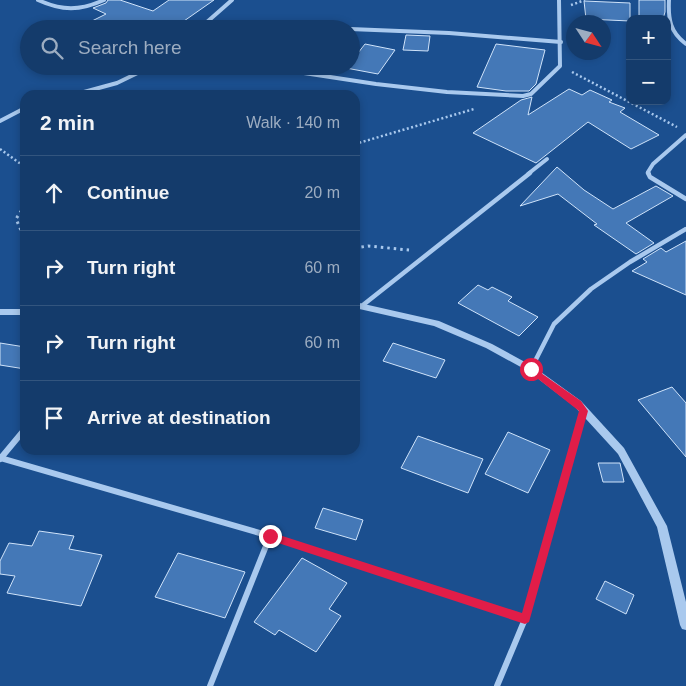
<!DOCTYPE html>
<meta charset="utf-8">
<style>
body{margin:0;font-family:Arial,sans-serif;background:#1d4271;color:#f1f3f6}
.controls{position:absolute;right:15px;top:15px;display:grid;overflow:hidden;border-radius:10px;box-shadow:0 2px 8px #0003}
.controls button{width:45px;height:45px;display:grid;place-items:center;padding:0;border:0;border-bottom:1px solid #33557e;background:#143b6b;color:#f1f3f6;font:25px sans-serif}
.compass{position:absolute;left:566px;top:15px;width:45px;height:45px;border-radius:50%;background:#143b6b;box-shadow:0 2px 8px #0003;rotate:126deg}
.stop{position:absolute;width:15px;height:15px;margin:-11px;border:4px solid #e11d48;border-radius:50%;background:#fff}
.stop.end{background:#e11d48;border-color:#fff;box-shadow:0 1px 5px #0008}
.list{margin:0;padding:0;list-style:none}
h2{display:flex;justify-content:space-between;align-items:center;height:65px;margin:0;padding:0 20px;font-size:21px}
h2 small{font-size:16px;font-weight:400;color:#9dadc1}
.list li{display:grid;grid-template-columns:32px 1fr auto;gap:15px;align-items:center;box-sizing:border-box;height:75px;padding:0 20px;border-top:1px solid #33557e}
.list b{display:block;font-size:19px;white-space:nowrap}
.list em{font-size:16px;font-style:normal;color:#9dadc1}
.icon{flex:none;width:28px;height:28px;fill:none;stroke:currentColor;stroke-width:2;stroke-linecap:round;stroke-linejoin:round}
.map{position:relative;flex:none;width:686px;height:686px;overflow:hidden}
.search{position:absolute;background:#143b6b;box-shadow:0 2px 8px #0003;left:20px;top:20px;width:340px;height:55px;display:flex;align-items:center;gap:12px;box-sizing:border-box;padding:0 18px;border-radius:28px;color:#9dadc1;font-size:19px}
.panel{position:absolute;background:#143b6b;box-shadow:0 2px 8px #0003;left:20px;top:90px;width:340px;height:365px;border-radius:15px}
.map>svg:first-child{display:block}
.building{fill:#4478b7;stroke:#cfe3fa}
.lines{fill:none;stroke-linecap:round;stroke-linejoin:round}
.path-far1{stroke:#a9c9ee;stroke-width:2.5;stroke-dasharray:2 2.5;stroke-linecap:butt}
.path{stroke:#a9c9ee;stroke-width:3;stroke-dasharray:2.5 4;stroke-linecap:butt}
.minor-far2{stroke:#a9c9ee;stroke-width:4}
.minor-far1{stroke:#a9c9ee;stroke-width:4.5}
.minor{stroke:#a9c9ee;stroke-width:6}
.tertiary{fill:#a9c9ee;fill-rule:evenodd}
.route{fill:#e11d48}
</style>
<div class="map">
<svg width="686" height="686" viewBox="0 0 686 686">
<rect width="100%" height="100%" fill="#1b4f8f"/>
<g class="building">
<path d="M108,0H120L153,11L169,0H214L184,21L196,25L195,29H76L106,14L93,8L106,3Z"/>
<path d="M639,0H665V12L663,19H639Z"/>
<path d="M584,1L630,3V21L586,19Z"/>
<path d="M406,35L430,36L428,51L403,50Z"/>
<path d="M365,44L395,50L378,74L346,68L351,66V62Z"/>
<path d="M496,44L545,50L536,84L529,91H506L477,87Z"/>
<path d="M569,89L582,95L590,90L612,100L609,102L625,108L620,112L659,135L631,149L588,122L536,163L473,133L521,100L532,97L528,115Z"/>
<path d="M557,167L584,190L613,209L656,186L673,196L626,223L654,243L636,254L594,225L597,224L558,194L520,206Z"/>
<path d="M686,241V295L632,271L647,262L643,259L661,248L666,252Z"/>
<path d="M478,285L488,290L492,287L512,297L508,301L538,317L519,336L458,303Z"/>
<path d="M0,343L25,347V369L0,365Z"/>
<path d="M393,343L445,360L436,378L383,361Z"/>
<path d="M672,387L686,403V457L638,400Z"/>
<path d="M508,432L550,450L528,493L485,474Z"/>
<path d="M418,436L483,459L468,493L401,468Z"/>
<path d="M598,463H620L624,482H603Z"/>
<path d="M323,508L363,520L356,540L315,528Z"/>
<path d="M39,531L74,536L69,549L102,555L81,606L7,593L15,576L0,574V561L9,543L32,546Z"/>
<path d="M178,553L245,572L225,618L155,597Z"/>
<path d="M302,558L347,583L329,609L341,616L316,652L279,630L275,635L254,622Z"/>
<path d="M605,581L634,595L626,614L596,599Z"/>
</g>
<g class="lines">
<g class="path-far1">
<path d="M571,5L585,0"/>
<path d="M572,72L677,127"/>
<path d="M355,144L474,109"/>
<path d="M0,149L25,167"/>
</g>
<g class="path">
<path d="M25,205L16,219L25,239"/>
<path d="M355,248L368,246L409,250"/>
</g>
<g class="minor-far2">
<path d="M38,0C62,11 80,11 104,0"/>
<path d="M669,0C668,19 670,32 686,44"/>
<path d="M199,29L232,0"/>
<path d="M350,29L449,33L561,42"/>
<path d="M258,66L376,84L447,92L523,96L531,94L560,66L559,0"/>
<path d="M73,95L117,83L152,66"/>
<path d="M0,121L25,108"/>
<path d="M528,174L547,159"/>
<path d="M649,174L648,172L653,164L686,135"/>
</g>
<g class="minor-far1">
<path d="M648,173L650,177L686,199"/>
<path d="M363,305L530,173"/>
<path d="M531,369L554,324L591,289L630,262L686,229"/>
</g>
<g class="minor">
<path d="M0,458L270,536L525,619"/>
<path d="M0,459L25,429"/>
<path d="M210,686L270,536"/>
<path d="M497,686L525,619L584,411"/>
</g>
<g class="tertiary">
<path d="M355,302L439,321L492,344L534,367L581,401L624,448L667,526L686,602V630L682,629L680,625L657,527L618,454L575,407L528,371L486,348L434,326L355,308Z"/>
<rect x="0" y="309" width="25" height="6"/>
</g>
</g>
<path class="route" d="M531,366L581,401L588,411L529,622L525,624L266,539V533L270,532L522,613L579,411L528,371L527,369Z"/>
</svg>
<div class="controls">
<button>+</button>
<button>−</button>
</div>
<svg class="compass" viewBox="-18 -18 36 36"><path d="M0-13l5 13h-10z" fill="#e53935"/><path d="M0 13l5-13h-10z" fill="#9dadc1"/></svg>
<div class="stop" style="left:531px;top:369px"></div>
<div class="stop end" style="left:270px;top:536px"></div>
<div class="search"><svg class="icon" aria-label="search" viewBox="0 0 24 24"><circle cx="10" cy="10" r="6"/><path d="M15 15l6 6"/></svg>Search here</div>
<section class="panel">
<h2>2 min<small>Walk · 140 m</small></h2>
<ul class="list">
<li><svg class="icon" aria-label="ahead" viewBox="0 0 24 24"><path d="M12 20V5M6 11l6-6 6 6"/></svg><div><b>Continue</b></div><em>20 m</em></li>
<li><svg class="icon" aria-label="right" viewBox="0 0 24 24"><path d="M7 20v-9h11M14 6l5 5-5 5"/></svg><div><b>Turn right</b></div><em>60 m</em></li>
<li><svg class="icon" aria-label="right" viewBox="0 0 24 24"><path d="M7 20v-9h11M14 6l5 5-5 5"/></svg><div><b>Turn right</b></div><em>60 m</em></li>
<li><svg class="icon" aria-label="arrive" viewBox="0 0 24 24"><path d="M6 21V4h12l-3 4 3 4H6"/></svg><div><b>Arrive at destination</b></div></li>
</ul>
</section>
</div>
